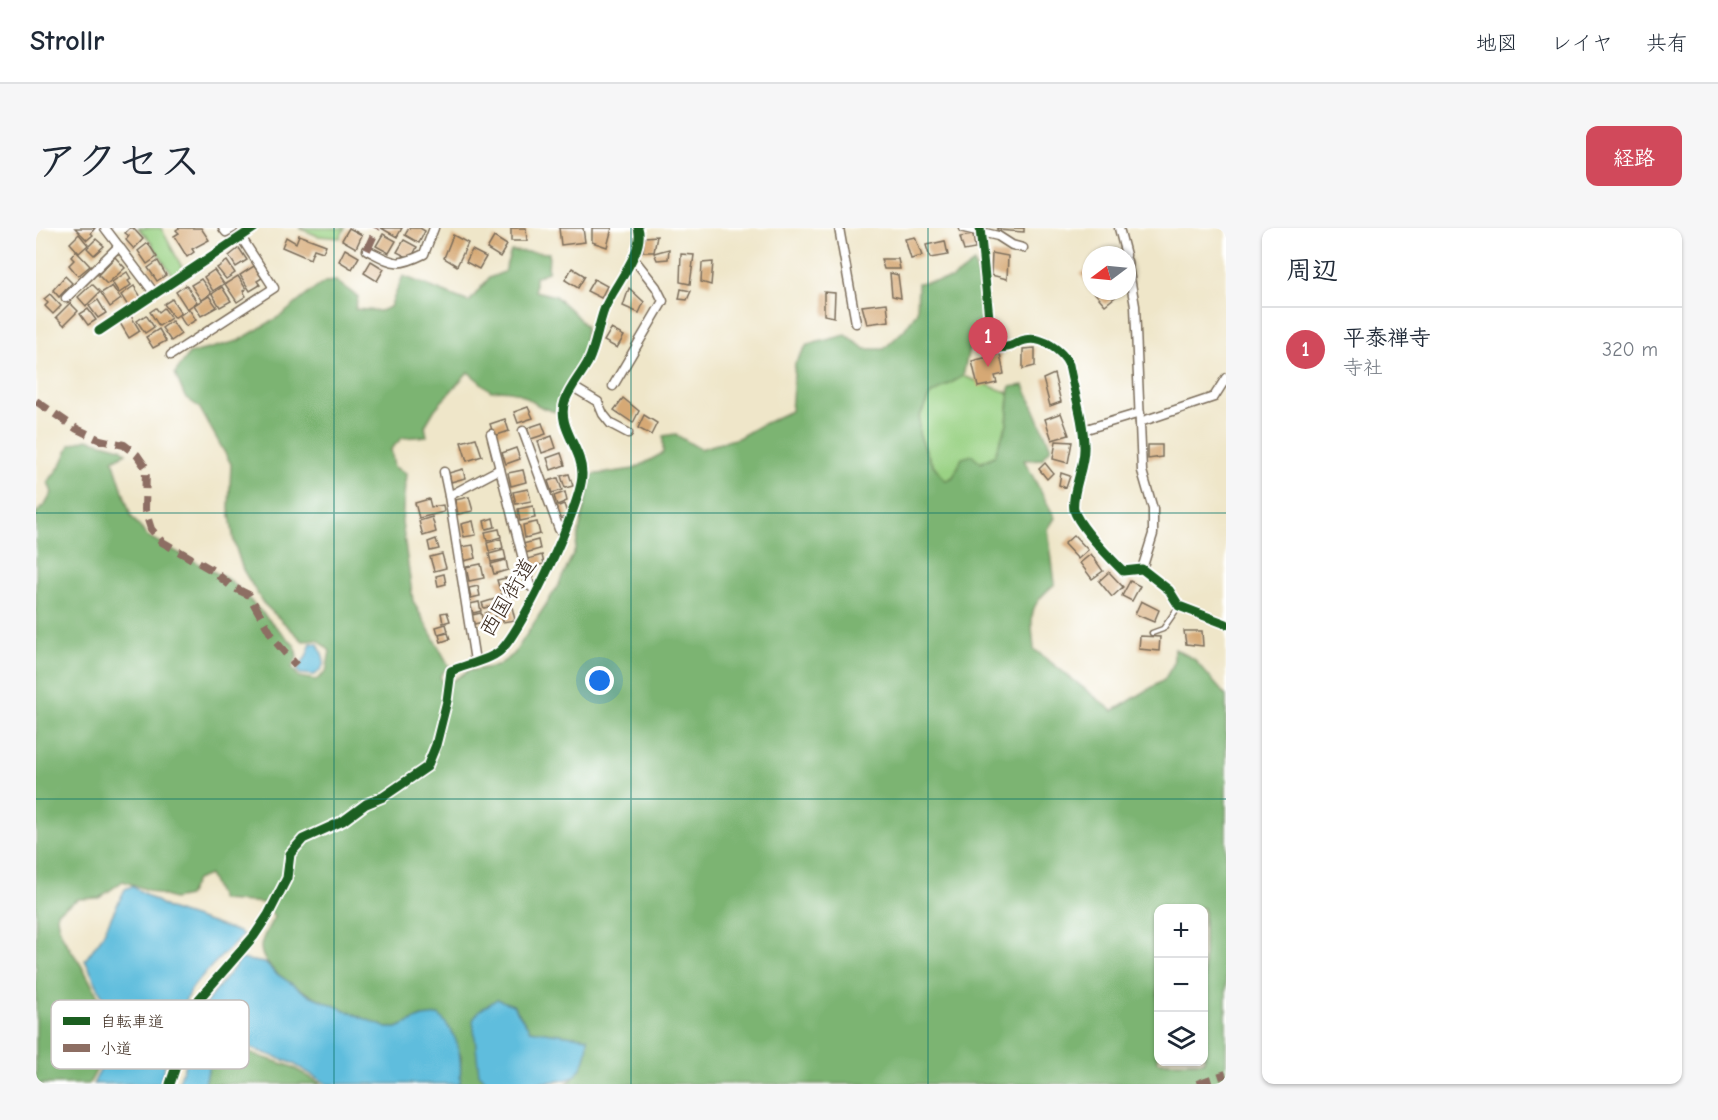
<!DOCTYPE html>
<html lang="ja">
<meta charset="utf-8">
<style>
body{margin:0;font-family:"Comic Neue","Klee One",sans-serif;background:#f6f6f7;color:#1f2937}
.controls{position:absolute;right:18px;bottom:18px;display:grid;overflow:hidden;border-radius:12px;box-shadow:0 2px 4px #0004}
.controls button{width:54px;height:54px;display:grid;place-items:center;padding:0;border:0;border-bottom:2px solid #e0e1e3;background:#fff;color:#1f2937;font:30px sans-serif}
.compass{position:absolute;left:1046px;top:18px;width:54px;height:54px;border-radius:50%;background:#fff;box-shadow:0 2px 4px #0004;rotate:254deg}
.you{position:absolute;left:564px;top:453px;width:21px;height:21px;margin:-15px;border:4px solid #fff;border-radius:50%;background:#1a73e8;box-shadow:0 0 0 9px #1a73e833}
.badge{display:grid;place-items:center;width:39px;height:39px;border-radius:50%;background:#d1495b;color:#fff;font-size:20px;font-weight:700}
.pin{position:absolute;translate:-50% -50px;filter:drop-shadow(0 2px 3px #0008)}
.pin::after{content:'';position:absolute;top:32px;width:21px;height:18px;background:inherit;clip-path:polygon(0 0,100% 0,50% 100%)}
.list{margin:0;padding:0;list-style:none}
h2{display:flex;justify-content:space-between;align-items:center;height:78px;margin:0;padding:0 24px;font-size:26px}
h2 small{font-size:20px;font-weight:400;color:#747a83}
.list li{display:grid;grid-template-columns:39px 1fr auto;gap:18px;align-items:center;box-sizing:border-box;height:84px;padding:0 24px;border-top:2px solid #e0e1e3}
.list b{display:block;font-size:22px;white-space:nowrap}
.list p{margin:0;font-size:20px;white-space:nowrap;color:#747a83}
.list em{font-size:20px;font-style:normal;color:#747a83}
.icon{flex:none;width:33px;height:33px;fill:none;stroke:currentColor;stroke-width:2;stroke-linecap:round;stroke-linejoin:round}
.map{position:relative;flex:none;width:1190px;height:856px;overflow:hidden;border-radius:12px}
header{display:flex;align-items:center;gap:36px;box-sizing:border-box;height:84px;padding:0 30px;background:#fff;border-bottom:2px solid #e0e1e3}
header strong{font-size:28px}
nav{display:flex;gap:33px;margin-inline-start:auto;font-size:21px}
.intro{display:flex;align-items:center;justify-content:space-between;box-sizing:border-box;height:144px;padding:0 36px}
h1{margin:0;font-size:42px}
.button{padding:15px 27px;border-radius:12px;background:#d1495b;color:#fff;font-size:21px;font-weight:700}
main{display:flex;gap:36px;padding:0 36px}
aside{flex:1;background:#fff;border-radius:12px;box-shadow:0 2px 4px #0004}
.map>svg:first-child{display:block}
.green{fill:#9ad284;stroke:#6a7e51;stroke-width:1.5}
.forest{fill:#7bb472;stroke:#5b6f48;stroke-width:1.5;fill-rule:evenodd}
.water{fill:#5fbddd;stroke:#4d747e;stroke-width:1.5}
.building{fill:#d6a974}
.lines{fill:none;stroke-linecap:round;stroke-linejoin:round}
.lane-casing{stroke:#7a6c5a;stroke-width:7}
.street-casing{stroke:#7a6c5a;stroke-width:11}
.lane{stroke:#fff;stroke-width:4}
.street{stroke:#fff;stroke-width:8}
.quiet{stroke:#8d6e63;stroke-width:8;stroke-dasharray:15 8;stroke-linecap:butt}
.cycleway-casing{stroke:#fff;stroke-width:13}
.cycleway{stroke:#1b5e20;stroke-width:9}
.grid{fill:none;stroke:#0f766e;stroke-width:1.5;stroke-opacity:0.55}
.labels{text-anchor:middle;stroke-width:5;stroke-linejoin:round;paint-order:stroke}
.street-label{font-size:22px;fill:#3b2a1e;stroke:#fff}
.key{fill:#fff;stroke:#c4bfbc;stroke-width:1.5}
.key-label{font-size:16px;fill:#3b2a1e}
</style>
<header>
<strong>Strollr</strong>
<nav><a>地図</a><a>レイヤ</a><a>共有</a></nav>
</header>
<div class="intro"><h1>アクセス</h1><a class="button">経路</a></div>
<main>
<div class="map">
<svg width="1190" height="856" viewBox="0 0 1190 856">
<rect width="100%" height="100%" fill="#fff"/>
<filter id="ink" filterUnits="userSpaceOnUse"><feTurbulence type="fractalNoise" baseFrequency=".0167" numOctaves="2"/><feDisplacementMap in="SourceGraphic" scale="12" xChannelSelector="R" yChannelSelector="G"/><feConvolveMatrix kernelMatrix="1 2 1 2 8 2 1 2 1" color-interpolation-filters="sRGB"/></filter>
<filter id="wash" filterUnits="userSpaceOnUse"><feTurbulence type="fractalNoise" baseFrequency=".008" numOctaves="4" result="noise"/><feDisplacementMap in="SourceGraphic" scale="24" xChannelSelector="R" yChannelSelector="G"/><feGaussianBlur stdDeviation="1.35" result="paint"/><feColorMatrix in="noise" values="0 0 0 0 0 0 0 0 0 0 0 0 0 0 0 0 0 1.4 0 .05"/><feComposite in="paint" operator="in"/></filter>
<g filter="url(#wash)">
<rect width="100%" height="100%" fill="#efe6c9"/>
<g class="green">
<path d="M102,0H125L147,41L137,48L112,10Z"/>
<path d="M263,0H309L304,10L282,8Z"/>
<path d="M927,148L973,165L971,196L958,228L909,253L895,234L883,206V190L894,167Z"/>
</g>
<g class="forest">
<path d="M475,23L513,25L512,44L499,49V63L519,68L537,84L550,99C549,108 550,119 546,128C538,148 522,162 522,184C492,180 492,158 455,163L432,144L399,181L389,198L391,208L366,210L355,221L358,239L370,245L366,294L377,373L413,438L404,448L408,458L432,443L461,438L478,426L522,358L539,322L555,247L598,241L627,225V208L639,206L664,221L702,210L723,198L755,183L759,135L771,117L810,107L829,121H848L868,102L881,84L882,55L916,51L938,35C945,57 945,80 950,103L934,116L927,148L894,167L883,190V206L895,234L910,253L917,249L926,230L936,227L945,235L958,228L971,196L974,159L988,157L1015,220L1006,231L988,232L1019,290L1012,301L1019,356C991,379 995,386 998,421L1077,483L1128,452L1137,437L1139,421L1158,431L1190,468V856H530L537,851L494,802L477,777L443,846L453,856H424L425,827L386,789L361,800H351C323,788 224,754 225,719C225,710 234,697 238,689L229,675L185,672L173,647L160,652L152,668L137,671L87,653L63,670L42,671L21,684C20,701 31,717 41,731C48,741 70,782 72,794C76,813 62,840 53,856H0V285L9,277L16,265L12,254L25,237L34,217L51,211L85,220L90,225L77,232L95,288L111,308L195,353L259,418L261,429L256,440L263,449L280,452L290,444L294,423L282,412L267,413L227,375L207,342L198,314L193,280L195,236L163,179L149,169L139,145L153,126L202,113L246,87L273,65L289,54L300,53L322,69L319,81L344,83L354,79L367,48L433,74L453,50L468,44ZM1122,680H1168V834H1122Z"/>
<path d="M185,816L254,838L286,856H169L176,824Z"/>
</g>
<g class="water">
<path d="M275,415L282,416C288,431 293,435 279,447L264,446L261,442L270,429Z"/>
<path d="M96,658L133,681L203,704L207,707C192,723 167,744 155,762C138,790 133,825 124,856H57C67,837 77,811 76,789L49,732L65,710L89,661Z"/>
<path d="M205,731L229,735L238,744L271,766L351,800H361L386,789L403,787C424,810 426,826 424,856H291L256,835L198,814L185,816L176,824L169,856H142L172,772Z"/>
<path d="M461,771L477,777L494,802L552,810C552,824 548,839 538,849C526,856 471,856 453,856L443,846L437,792L443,783Z"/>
</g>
<g id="blocks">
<g class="building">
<path d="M39,0H59L55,5L57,7L51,12Z"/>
<path d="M94,0H97L107,11L98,21L90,12L93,8L89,5Z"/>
<path d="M143,0H165L173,12L156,21L158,24L151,29L138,8L143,5L140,2Z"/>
<path d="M313,0L326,7L320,20L306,12Z"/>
<path d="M345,0H366L361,9Z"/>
<path d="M373,0H384L389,3L383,15L369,7Z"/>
<path d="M475,0H490L491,13H475Z"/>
<path d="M523,0H547L549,14L525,17Z"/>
<path d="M556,0H576L571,19L556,14Z"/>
<path d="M961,0H988V4L961,2Z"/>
<path d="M43,6L52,17L43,25L34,15Z"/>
<path d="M347,6L360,13L353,25L340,18Z"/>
<path d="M263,7L290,17L287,24L278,21L274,31L246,19L250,9L260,15Z"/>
<path d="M417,7L432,15L421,38L408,30Z"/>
<path d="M937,7L939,21L928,23L924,9Z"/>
<path d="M621,8L618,24H607L609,9Z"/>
<path d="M458,9L471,17L464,29L451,21Z"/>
<path d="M879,9L886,28L875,31L869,11Z"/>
<path d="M60,11L68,18L58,27L51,20Z"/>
<path d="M368,12L381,19L375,31L361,24Z"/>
<path d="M909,13L912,27L894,30L890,17Z"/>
<path d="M112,15L121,29L111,36L102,23Z"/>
<path d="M203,20L211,32L200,39L193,28Z"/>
<path d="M309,21L323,29L316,41L303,33Z"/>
<path d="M633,21L632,31L621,32L618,25Z"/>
<path d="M436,22L450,29L443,41L430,34Z"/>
<path d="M40,23L54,38L42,48L33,37L38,32L35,29Z"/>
<path d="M956,25L972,28L971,51L955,47Z"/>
<path d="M645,26L658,27L654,56L644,54Z"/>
<path d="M79,29L89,40L71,56L62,47Z"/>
<path d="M845,31H862L864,41H848Z"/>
<path d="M122,33L130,47L121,53L112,40Z"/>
<path d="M191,33L199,45L190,51L181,40Z"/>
<path d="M335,33L348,41L341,53L328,45Z"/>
<path d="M677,34L675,57L665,54L666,35Z"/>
<path d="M1055,37V60L1044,46Z"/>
<path d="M218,38L226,50L221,53L224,57L214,63L204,47Z"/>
<path d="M536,40L549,48L542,60L529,52Z"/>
<path d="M178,42L188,56L177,63L168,49Z"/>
<path d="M91,44L95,51L92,53L95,57L83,65L76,54Z"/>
<path d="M854,45L862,47L865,70L856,68Z"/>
<path d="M29,48L36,55L23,69L17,62Z"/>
<path d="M202,48L210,61L207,63L210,68L201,74L189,56Z"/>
<path d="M165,51L175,65L165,72L155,57Z"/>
<path d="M558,51L571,58L565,70L551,63Z"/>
<path d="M56,56L64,64L50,78L42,69Z"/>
<path d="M150,57L161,74L151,81L140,64Z"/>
<path d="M76,58L85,71L74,79L65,65Z"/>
<path d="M98,58L105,69L92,78L85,67Z"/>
<path d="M186,59L195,73L184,79L176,66Z"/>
<path d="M593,60L608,74L603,85L587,78Z"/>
<path d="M645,61L655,63L651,72L643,71Z"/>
<path d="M1057,63H1081L1083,66L1069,77Z"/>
<path d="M788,64L799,65L798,89L788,87Z"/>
<path d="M14,66L25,78L17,86L9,78L12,75L8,71Z"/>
<path d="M173,68L181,79L165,88L158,77Z"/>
<path d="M136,71L145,85L138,90L128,76Z"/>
<path d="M62,72L70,85L62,90L53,78Z"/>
<path d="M34,75L42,83L28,97L20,89Z"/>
<path d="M851,75L853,93L831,96L826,78Z"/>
<path d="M120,80L123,84L128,80L135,90L123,98L114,84Z"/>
<path d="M52,81L60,92L52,97L44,86Z"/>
<path d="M153,81L160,92L150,98L143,88Z"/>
<path d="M110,87L118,99L109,105L101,93Z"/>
<path d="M95,88L104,103L93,110L84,95Z"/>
<path d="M136,93L145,106L135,113L126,100Z"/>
<path d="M123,101L130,113L117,120L110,109Z"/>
<path d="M575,101L588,108L581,120L568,113Z"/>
<path d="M999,120V138L987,141V121Z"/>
<path d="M964,126L968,146L959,148L961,155L942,159L936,133Z"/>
<path d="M1018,146L1025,174L1014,178L1007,151Z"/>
<path d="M587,170L603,183L597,195L578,182Z"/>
<path d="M492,179L497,190L482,195L478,184Z"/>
<path d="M1025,185L1033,207L1016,212L1009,191Z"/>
<path d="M608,187L621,195L615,207L602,200Z"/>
<path d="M469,191L473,203L458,208L454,196Z"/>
<path d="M506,195L510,206L495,211L491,200Z"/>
<path d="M516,208L520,220L506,225L502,213Z"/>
<path d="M440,210L446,228L431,233L425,214Z"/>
<path d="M1020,213L1036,214L1032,235L1017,231Z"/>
<path d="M1112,217H1126V229L1112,231Z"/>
<path d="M480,220L484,231L470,236L466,225Z"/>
<path d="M525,225L529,237L515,242L511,230Z"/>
<path d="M1009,235L1017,245L1011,251L1003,241Z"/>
<path d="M427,241L429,250L415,254L413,245Z"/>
<path d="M487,242L490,254L475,258L472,245Z"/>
<path d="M1025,245L1034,248L1030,260L1023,257Z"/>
<path d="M533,246L537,258L529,260L525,248Z"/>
<path d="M522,250L526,262L516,265L512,253Z"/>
<path d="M492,261L495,273L480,276L477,264Z"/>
<path d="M529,264L531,273L521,277L518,268Z"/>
<path d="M433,269L437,283L422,286L419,272Z"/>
<path d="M393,271L395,279L407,277L408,284L383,290L379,275Z"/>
<path d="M528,276L532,288L523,291L520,279Z"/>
<path d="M497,278L499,290L484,293L482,281Z"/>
<path d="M396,289L400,304L387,308L383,293Z"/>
<path d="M457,290L459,299L450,301L448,293Z"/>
<path d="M437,293L440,307L428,309L425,296Z"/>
<path d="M501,294L504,306L489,310L487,297Z"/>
<path d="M463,301L465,309L451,313L449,304Z"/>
<path d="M1038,307L1052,322L1042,331L1028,316Z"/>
<path d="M400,311L403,321L394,323L392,314Z"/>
<path d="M465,311L467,320L453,323L451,315Z"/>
<path d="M502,312L504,321L489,325L487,316Z"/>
<path d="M437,317L440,330L428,333L425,319Z"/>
<path d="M468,322L470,331L455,334L453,326Z"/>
<path d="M406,326L410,340L398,343L394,329Z"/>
<path d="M1055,326L1067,343L1056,351L1044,335Z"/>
<path d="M506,327L508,336L494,339L492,331Z"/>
<path d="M470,332L472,342L458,346L455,336Z"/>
<path d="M445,336L448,350L433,353L430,339Z"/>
<path d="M1073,344L1087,359L1076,369L1063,353Z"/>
<path d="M408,346L410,356L402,358L400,348Z"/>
<path d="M470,350L473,360L464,362L461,352Z"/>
<path d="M1094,353L1104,358L1096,373L1086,368Z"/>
<path d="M442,358L444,368L435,370L433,360Z"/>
<path d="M471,365L473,375L464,377L462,367Z"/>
<path d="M459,371L460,377L448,380L446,375Z"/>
<path d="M1105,373L1123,382L1118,394L1099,386Z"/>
<path d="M443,374L445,383L437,385L434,376Z"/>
<path d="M476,379L479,392L467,394L464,381Z"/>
<path d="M461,381L463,387L450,391L449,385Z"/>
<path d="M411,384L414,393L407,395L405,385Z"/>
<path d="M445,385L447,394L438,396L436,387Z"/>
<path d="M410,396L412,403L402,406L400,399Z"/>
<path d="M1148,403H1166L1167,418L1150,416Z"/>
<path d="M412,405L414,411L405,414L403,407Z"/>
<path d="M1104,408L1124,409L1123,423L1103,421Z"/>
</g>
</g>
</g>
<g filter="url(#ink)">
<use href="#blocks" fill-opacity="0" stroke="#7a6c5a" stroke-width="1.5"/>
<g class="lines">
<defs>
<path id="lane" d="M1116,405L1127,401L1143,378"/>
<g id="street">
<path d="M69,0L119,66"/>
<path d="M187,0L190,4L197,0"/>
<path d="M803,0L820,95"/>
<path d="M928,0L962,8L976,17L987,20"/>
<path d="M944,0L956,120C962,120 969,120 975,118C980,116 984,113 989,112C1006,108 1026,122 1033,137C1038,164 1048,192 1048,219C1049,239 1035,264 1038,282C1042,297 1075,331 1087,343L1106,341L1133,362L1143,378L1190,396"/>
<path d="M1083,0L1090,27"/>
<path d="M331,22C357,35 360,40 388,26L398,0"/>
<path d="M1091,33L1099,78L1106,243L1117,281V306L1106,341"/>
<path d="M30,70L83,18"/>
<path d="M63,103L218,0"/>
<path d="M135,127L238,60L205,9"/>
<path d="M577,158L627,73L620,59L597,30"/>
<path d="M537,159L562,174L567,186L575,196L592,205"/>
<path d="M1104,194L1178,169L1190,150"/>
<path d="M1047,202L1104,185"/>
<path d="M487,203L523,301L527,307"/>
<path d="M455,206L494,358L501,363"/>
<path d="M408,244L413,268L439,433"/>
<path d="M413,268L464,241"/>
<path d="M134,856L163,771L218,708L232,687L251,650L254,626L267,611L307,593L330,576L347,569L391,539L400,517L411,473L415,443C429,437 454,432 464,423C486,403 546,276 546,247C547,221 520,199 529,173C534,159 545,147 552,134C560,118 562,98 568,82C576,60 610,23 602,0"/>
</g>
</defs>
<use href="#lane" class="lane-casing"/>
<use href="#street" class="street-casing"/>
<use href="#lane" class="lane"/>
<use href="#street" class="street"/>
<g class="quiet">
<path d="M331,22L341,0"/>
<path d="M0,173L41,201L64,212L88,217L101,227L110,240L109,282L115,301L126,314L176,342L196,359L213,367L239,413L260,437"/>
<path d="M1161,856L1190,846"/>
</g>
<defs>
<g id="cycleway">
<path d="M944,0L956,120C962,120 969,120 975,118C980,116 984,113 989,112C1006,108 1026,122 1033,137C1038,164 1048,192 1048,219C1049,239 1035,264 1038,282C1042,297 1075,331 1087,343L1106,341L1133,362L1143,378L1190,396"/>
<path d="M63,103L218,0"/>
<path d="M134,856L163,771L218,708L232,687L251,650L254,626L267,611L307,593L330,576L347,569L391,539L400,517L411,473L415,443C429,437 454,432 464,423C486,403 546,276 546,247C547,221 520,199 529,173C534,159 545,147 552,134C560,118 562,98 568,82C576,60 610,23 602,0"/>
</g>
</defs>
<use href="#cycleway" class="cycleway-casing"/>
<use href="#cycleway" class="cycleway"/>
</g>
</g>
<path class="grid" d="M298,0V856M595,0V856M892,0V856M0,285H1190M0,571H1190"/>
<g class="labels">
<g class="street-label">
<text transform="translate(471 369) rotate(-59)" y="8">西国街道</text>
</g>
</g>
<rect x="15" y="772" width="198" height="69" rx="9" class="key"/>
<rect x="27" y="789" width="27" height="8" fill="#1b5e20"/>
<rect x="27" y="816" width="27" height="8" fill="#8d6e63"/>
<g class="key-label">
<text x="64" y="799">自転車道</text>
<text x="64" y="826">小道</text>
</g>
</svg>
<div class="controls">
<button>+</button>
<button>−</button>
<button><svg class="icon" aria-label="layers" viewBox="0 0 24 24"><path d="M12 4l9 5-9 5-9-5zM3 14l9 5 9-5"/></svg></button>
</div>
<svg class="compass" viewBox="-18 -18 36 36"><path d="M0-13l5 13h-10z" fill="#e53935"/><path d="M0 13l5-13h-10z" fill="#747a83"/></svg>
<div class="you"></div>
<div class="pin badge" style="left:952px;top:139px">1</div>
</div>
<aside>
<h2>周辺<small></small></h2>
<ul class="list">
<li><span class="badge">1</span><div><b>平泰禅寺</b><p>寺社</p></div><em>320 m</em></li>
</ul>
</aside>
</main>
